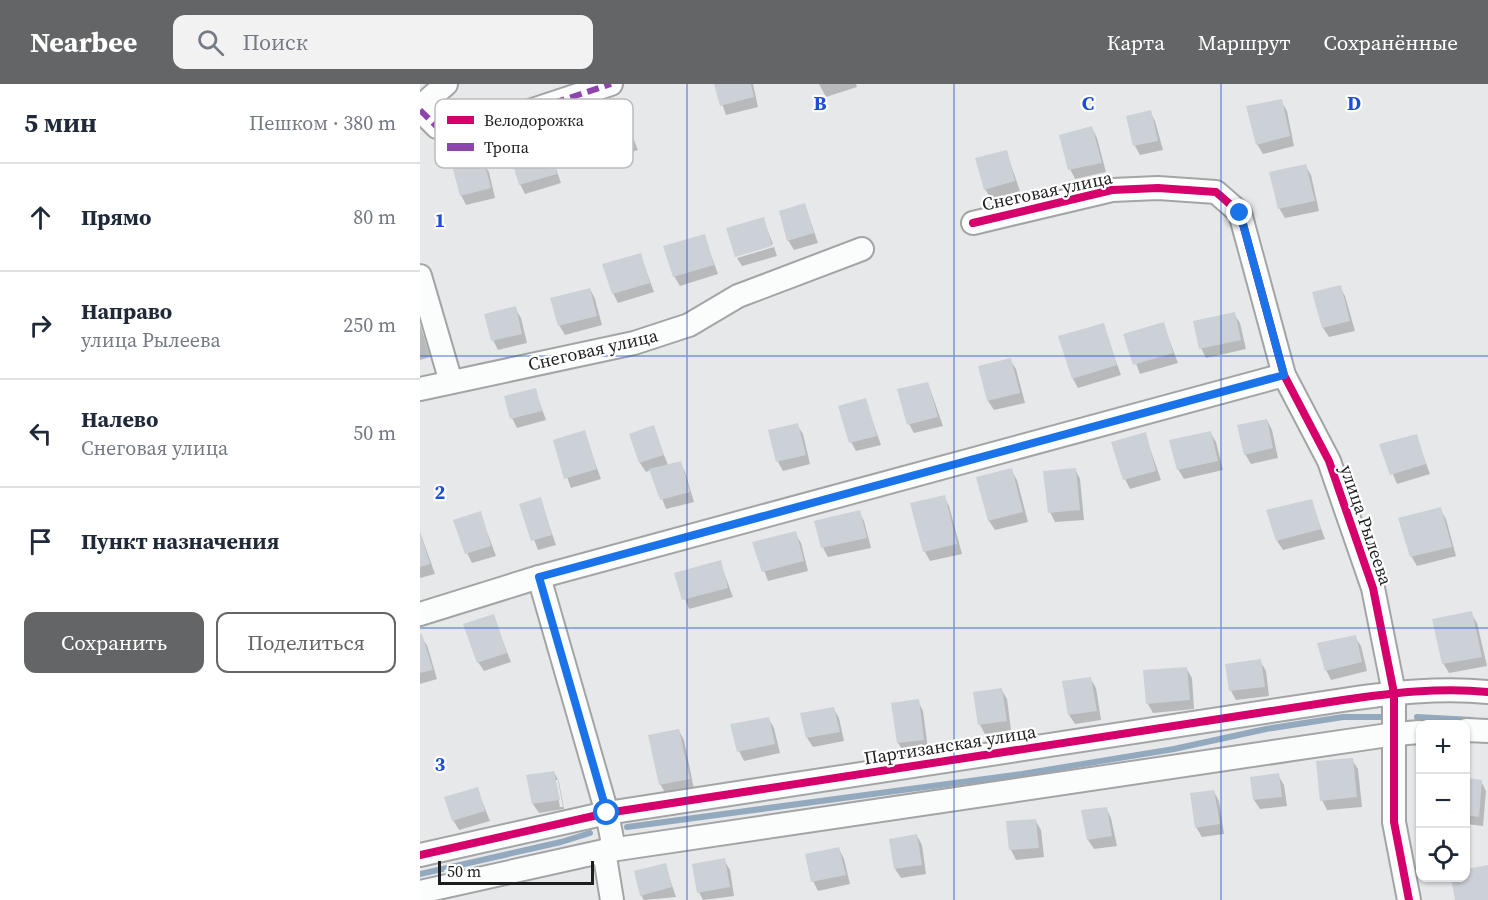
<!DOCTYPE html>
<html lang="ru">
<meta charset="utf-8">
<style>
body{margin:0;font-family:"Source Serif 4",serif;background:#f2f2f3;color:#1f2937}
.controls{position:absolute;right:18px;bottom:18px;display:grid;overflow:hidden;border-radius:12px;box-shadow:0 2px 4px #0004}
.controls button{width:54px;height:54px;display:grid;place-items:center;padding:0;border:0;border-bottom:2px solid #e0e1e3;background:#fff;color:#1f2937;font:30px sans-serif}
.scale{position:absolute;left:18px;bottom:15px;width:156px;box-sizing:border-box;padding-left:6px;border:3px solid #1d1e1f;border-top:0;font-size:16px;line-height:21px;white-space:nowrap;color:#1d1e1f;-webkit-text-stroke:4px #fff;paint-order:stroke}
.stop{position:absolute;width:18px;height:18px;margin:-14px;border:4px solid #1a73e8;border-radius:50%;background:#fff}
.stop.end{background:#1a73e8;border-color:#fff;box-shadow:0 2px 6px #0008}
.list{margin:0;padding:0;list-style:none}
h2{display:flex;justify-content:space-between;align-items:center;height:78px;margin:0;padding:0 24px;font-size:26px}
h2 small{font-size:20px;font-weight:400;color:#747a83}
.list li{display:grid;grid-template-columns:39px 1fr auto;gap:18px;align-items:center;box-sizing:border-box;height:108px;padding:0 24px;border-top:2px solid #e0e1e3}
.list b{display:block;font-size:22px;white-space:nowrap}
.list p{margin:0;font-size:20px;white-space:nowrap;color:#747a83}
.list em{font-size:20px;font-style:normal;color:#747a83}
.actions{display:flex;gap:12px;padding:18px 24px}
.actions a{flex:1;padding:14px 0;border:2px solid #646566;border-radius:12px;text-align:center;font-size:21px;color:#646566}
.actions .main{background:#646566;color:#fff}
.icon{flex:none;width:33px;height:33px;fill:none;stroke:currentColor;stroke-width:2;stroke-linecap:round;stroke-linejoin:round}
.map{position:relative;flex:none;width:1068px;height:816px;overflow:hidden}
header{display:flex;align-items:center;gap:36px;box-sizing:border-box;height:84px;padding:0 30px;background:#646566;color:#fff}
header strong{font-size:28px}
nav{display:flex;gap:33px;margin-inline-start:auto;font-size:21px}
.search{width:420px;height:54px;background:#f2f2f3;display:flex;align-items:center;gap:15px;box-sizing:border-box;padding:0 21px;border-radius:12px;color:#747a83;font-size:22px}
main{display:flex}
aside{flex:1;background:#fff}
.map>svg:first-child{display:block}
.shadow{fill:#0003;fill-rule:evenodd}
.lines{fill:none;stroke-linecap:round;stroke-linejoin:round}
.stream{stroke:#93a9be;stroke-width:6}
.building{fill:#ccd0d7}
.minor-casing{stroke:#a3a4a5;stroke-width:26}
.minor{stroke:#fbfcfc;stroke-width:22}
.quiet{stroke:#8e44ad;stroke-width:6;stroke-dasharray:12 6;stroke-linecap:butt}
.cycleway-casing{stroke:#fff;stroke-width:11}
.cycleway{stroke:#d6006c;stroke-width:8}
.route{stroke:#1a73e8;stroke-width:8}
.grid{fill:none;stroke:#1d4ed8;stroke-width:1.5;stroke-opacity:0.55}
.labels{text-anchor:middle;stroke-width:4.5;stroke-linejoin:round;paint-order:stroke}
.street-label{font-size:18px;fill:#1d1e1f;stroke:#fff}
.key{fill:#fff;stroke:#bbbcbc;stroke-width:1.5}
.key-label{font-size:16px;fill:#1d1e1f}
.grid-label{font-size:20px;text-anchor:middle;font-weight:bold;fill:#1d4ed8;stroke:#fff;stroke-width:4.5;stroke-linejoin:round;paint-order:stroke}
</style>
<header>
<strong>Nearbee</strong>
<div class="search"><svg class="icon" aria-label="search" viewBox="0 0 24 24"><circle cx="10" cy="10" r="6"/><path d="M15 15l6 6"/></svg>Поиск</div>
<nav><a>Карта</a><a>Маршрут</a><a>Сохранённые</a></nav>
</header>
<main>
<aside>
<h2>5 мин<small>Пешком · 380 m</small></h2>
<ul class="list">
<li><svg class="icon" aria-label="ahead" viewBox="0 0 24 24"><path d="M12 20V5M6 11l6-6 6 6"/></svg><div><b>Прямо</b></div><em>80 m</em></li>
<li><svg class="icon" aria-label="right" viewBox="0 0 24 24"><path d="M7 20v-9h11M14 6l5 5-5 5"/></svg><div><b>Направо</b><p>улица Рылеева</p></div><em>250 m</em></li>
<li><svg class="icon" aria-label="left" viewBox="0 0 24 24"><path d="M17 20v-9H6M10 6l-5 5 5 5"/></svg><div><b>Налево</b><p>Снеговая улица</p></div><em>50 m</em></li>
<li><svg class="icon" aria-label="arrive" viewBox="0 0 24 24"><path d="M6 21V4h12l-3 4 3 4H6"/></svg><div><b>Пункт назначения</b></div></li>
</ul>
<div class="actions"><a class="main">Сохранить</a><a>Поделиться</a></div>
</aside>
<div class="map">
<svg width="1068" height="816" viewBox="0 0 1068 816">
<rect width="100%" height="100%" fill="#e7e8ea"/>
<g class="shadow">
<path d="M295,0H333L338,23L306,31Z"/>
<path d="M399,0H436L437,3L406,13Z"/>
<path d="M861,17L867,27L874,62L843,70L837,60Z"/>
<path d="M730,28L735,37L743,66L720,71L715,62L708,33Z"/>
<path d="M204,31L218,66L184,77L179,67Z"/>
<path d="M672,44L677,54L686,88L655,95L650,85Z"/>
<path d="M126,56L141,99L105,110L100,100Z"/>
<path d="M586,67L600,107L571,115L565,105Z"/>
<path d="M63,79L69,88L75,114L46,121L41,111Z"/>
<path d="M885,81L891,91L899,127L865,134L859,124Z"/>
<path d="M385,121L398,159L374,166L368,156Z"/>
<path d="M343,135L353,160L316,172Z"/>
<path d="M284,152L298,190L260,202L254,192Z"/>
<path d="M354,163L357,172L322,182L317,174Z"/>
<path d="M220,170L234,208L198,219L193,209Z"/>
<path d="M920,203L925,212L935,247L909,253L903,244Z"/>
<path d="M170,205L175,215L182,241L145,251L139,241Z"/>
<path d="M95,224L101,234L107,259L78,266L73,256Z"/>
<path d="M814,230L820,239L826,265L786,274L781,264Z"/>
<path d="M0,240L10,273L0,276Z"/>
<path d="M743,240L758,279L720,290L705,251Z"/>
<path d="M683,241L701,291L658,304L653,295Z"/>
<path d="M590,276L596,285L605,319L574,326L568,317L560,283Z"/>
<path d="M508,299L523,342L494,349L489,340Z"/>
<path d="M115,306L126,336L97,344L92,334Z"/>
<path d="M445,316L461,361L436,367L431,358Z"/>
<path d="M847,336L852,346L858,374L831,380L825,370Z"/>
<path d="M377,341L383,350L390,380L363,387L358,378Z"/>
<path d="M233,343L248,381L260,379L265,388L274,418L246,425L231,386L226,388L220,379L211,351Z"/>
<path d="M164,348L181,395L151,404L134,357Z"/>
<path d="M790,348L796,358L803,386L764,395L758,385Z"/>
<path d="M725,350L741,396L710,405L705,395Z"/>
<path d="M996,352L1010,390L977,400L961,361Z"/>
<path d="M655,385L660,395L664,436L635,438L630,428Z"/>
<path d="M591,386L597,396L608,438L575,446L569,437L558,394Z"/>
<path d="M524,413L529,422L542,470L510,477L505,468L492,420Z"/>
<path d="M120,415L136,461L118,466L101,421Z"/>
<path d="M891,417L905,455L863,466L857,457Z"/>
<path d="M1020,425L1026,435L1036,472L997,482L991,472Z"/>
<path d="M439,428L444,437L451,464L408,473L403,464Z"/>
<path d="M60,429L76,472L52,479L47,469Z"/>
<path d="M0,448L15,490L0,494Z"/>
<path d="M375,449L381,459L388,487L348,497L334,459Z"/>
<path d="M300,478L313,513L269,525L256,490Z"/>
<path d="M1051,529L1057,539L1067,582L1029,589L1023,579Z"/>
<path d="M73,532L91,578L64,587L58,578Z"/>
<path d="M0,552L7,561L17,595L0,600Z"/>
<path d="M935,553L941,562L947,587L911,596L906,586Z"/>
<path d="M840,577L846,587L849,612L816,616L811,607Z"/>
<path d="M766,584L772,594L774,625L733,629L728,620Z"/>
<path d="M670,594L676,604L681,636L655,640L649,631Z"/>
<path d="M581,605L587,615L591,646L565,650L560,641L554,609Z"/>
<path d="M498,617L503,627L508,665L484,668L478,659Z"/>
<path d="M413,624L419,634L424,657L393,663L387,654Z"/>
<path d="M348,634L354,644L360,669L324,677L319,667Z"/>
<path d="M259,647L264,656L274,705L246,710L240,700Z"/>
<path d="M932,676L938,685L942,723L907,726L902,716Z"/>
<path d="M134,688L139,698L144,725L119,729L113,720ZM135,696H138L143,723H140Z"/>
<path d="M858,691L864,701L867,722L840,725L834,716L831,695Z"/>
<path d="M1046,696L1061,697L1066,707L1063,742L1046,740Z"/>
<path d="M57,705L70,737L39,746L33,736Z"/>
<path d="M794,708L799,717L804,750L782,753L776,743Z"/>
<path d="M686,724L691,734L697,762L674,765L668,756L663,727Z"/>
<path d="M615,736L621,746L624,773L596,776L591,766L588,738Z"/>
<path d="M497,752L502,761L506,790L481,794L475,785Z"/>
<path d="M419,765L424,775L430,800L398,807L393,797Z"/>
<path d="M304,776L310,786L314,812L283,816L279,808Z"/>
<path d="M245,781L256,813L224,816L221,811Z"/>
</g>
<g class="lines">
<g class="stream">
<path d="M997,633L1052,636"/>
<path d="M207,743L602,690L754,665L846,645L923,633H968"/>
<path d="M0,790L141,758L170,749"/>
</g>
</g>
<g class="building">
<path d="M294,0H331L334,13L300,22Z"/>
<path d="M862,15L870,52L836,61L826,22Z"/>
<path d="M731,26L738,57L713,62L706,32Z"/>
<path d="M205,30L214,57L177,68L168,40Z"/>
<path d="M672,42L682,79L648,86L639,51Z"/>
<path d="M127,55L137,90L99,101L89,67Z"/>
<path d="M587,66L595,97L564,106L555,74Z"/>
<path d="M64,77L71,104L40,112L33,85Z"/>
<path d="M886,80L895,117L858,125L849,88Z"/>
<path d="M385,119L394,149L367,157L359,127Z"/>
<path d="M344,133L352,162L315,173L306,144Z"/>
<path d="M285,150L294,181L253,193L243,162Z"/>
<path d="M221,169L230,199L192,210L182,180Z"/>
<path d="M921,201L930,237L902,244L892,208Z"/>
<path d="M170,204L177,232L138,242L130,214Z"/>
<path d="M96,222L102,250L71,257L64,230Z"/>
<path d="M815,228L821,256L779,265L773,237Z"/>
<path d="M744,238L753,269L713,281L703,250Z"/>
<path d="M684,239L697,281L652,295L638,252Z"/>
<path d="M591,274L600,309L567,317L558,282Z"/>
<path d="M508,298L518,333L487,341L477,305Z"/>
<path d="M116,304L122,327L90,335L84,312Z"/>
<path d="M446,314L457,352L429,359L418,322Z"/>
<path d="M847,335L853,364L824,371L817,341Z"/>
<path d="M378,339L386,371L356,378L348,346Z"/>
<path d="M234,341L244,371L219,379L209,350Z"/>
<path d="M165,346L177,385L144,395L133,356Z"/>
<path d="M791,347L798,377L757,386L749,356Z"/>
<path d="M726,348L736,387L703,396L691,358Z"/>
<path d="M997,350L1006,380L970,391L959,360Z"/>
<path d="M261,377L270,408L240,416L229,385Z"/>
<path d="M592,384L603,428L568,437L556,393Z"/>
<path d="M656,384L660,426L628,429L623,387Z"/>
<path d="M525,411L537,460L503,468L490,419Z"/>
<path d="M121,413L132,451L111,457L99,420Z"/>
<path d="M892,415L901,445L856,457L846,426Z"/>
<path d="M1021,423L1032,463L990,473L978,434Z"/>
<path d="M440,426L447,454L401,464L394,437Z"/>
<path d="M61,427L71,462L45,470L33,436Z"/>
<path d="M376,447L384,477L342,488L332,458Z"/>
<path d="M0,448L10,480L0,483Z"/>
<path d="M301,476L308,504L262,516L254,489Z"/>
<path d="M1052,527L1062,573L1022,580L1012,535Z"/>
<path d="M74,530L87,569L57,579L43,540Z"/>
<path d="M0,550H2L13,586L0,589Z"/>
<path d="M936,551L942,578L905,587L897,559Z"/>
<path d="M841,575L845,603L809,607L805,580Z"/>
<path d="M767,583L770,616L726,620L723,586Z"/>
<path d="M671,593L677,627L648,631L642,597Z"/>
<path d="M582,604L587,637L558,641L553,608Z"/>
<path d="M499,615L504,656L477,659L471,619Z"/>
<path d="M414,623L420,648L386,654L380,629Z"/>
<path d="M349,633L355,660L317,668L310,640Z"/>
<path d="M259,645L270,695L239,701L228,651Z"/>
<path d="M933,674L937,713L900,717L896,677Z"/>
<path d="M134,687L140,716L112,720L106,691Z"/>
<path d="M859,689L862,713L833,716L830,693Z"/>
<path d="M1046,694L1062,696L1059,733L1046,731Z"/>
<path d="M58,703L65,727L32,737L24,713Z"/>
<path d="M794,706L800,740L775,744L770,709Z"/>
<path d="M687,723L692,752L667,756L661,726Z"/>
<path d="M616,735L619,764L589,766L586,737Z"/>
<path d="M497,750L502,781L474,785L469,755Z"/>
<path d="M419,763L426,791L391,798L385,770Z"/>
<path d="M305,774L310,803L277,809L272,780Z"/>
<path d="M246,779L252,803L220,812L214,787Z"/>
<path d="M1068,781V816H1035L1031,794H1046V785Z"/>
</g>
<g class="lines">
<defs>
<g id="minor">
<path d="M0,23L26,0"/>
<path d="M0,26L17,43H61L191,0"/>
<path d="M553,139L692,106L738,104L796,108L820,129L864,291L909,377L953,504L974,609V738L989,816"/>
<path d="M0,192L31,298"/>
<path d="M0,305L214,259L269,241L318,212L442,165"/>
<path d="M119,493L187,729L194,765"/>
<path d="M0,530L119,493L864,291"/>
<path d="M1046,646L1068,647"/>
<path d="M184,767L192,816"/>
<path d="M0,771L187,729L923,616C971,609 1020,603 1068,608"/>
<path d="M0,808L184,767L975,650L1000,648"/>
</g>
</defs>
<use href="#minor" class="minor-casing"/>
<use href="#minor" class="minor"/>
<path class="quiet" d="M0,26L17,43H61L191,0"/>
<defs>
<g id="cycleway">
<path d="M553,139L692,106L738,104L796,108L820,129L864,291L909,377L953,504L974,609V738L989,816"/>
<path d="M0,771L187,729L923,616C971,609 1020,603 1068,608"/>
</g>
</defs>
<use href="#cycleway" class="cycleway-casing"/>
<use href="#cycleway" class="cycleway"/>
</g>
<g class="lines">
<path class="route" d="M187,729L119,493L864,291L820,129"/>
</g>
<path class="grid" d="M267,0V816M534,0V816M801,0V816M0,272H1068M0,544H1068"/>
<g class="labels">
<g class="street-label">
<text transform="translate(627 107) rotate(-12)" y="6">Снеговая улица</text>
<text transform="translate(173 266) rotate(-13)" y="6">Снеговая улица</text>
<text transform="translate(946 441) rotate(71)" y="6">улица Рылеева</text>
<text transform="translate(530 661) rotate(-9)" y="6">Партизанская улица</text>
</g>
</g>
<rect x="15" y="15" width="198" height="69" rx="9" class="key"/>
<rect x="27" y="32" width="27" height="8" fill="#d6006c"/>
<rect x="27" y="59" width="27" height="8" fill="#8e44ad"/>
<g class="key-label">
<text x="64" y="42">Велодорожка</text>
<text x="64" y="69">Тропа</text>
</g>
<g class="grid-label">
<text x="400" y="26">B</text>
<text x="668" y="26">C</text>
<text x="934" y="26">D</text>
<text x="20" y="143">1</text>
<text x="20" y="415">2</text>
<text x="20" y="687">3</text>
</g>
</svg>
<div class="controls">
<button>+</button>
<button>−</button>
<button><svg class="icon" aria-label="locate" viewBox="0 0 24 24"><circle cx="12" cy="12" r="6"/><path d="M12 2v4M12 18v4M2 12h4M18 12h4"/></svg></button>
</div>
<div class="scale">50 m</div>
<div class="stop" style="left:187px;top:729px"></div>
<div class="stop end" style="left:820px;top:129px"></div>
</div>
</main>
